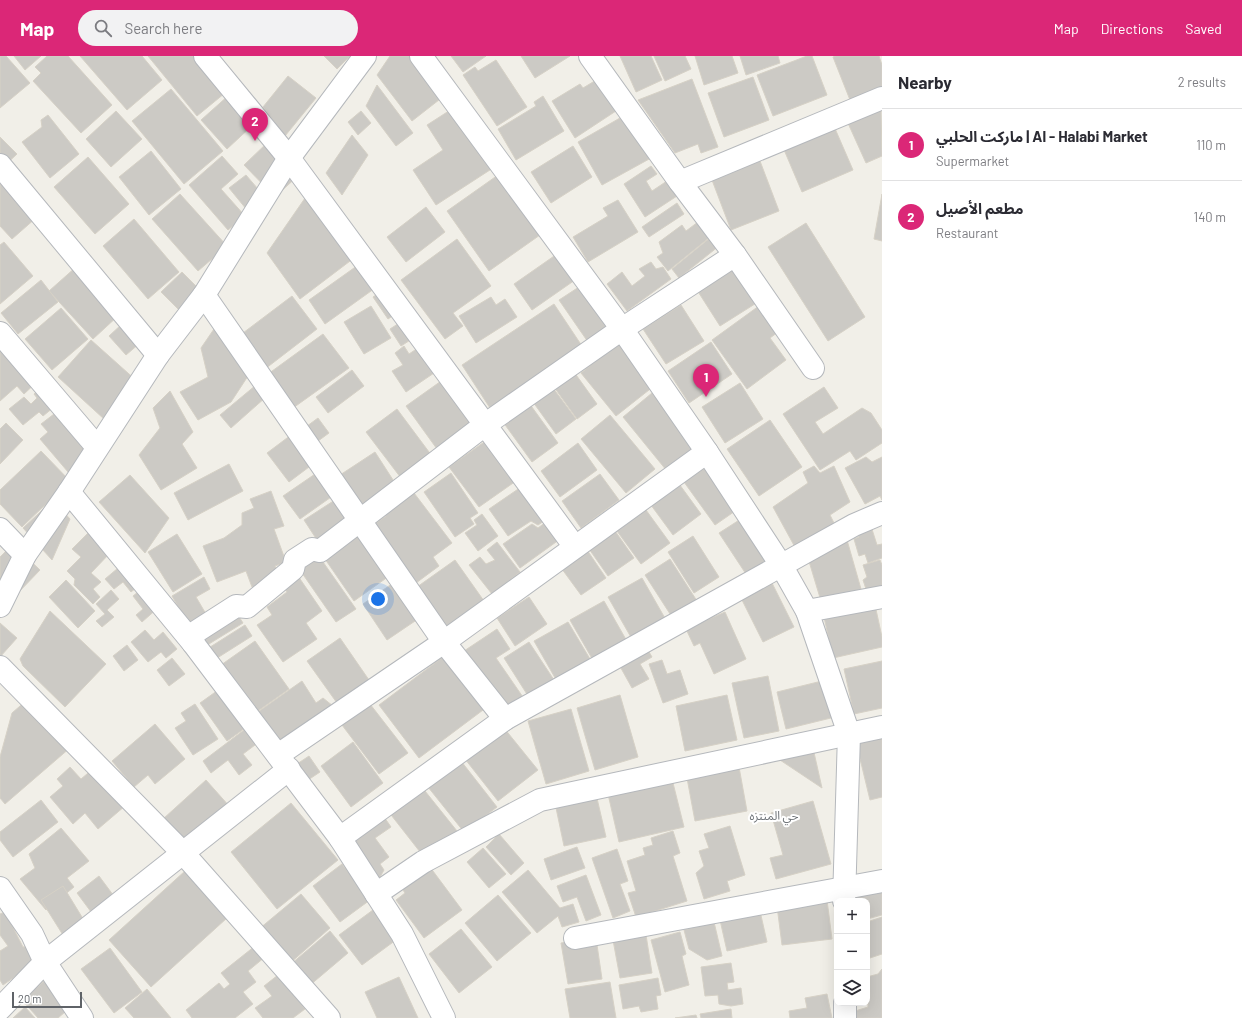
<!DOCTYPE html>
<meta charset="utf-8">
<style>
body{margin:0;font-family:Barlow,"Noto Sans Arabic",sans-serif;background:#f2f2f3;color:#2b2b33}
.controls{position:absolute;right:12px;bottom:12px;display:grid;overflow:hidden;border-radius:8px;box-shadow:0 4px 16px #0002}
.controls button{width:36px;height:36px;display:grid;place-items:center;padding:0;border:0;border-bottom:1px solid #e1e1e2;background:#fff;color:#2b2b33;font:20px sans-serif}
.scale{position:absolute;left:12px;bottom:10px;width:70px;box-sizing:border-box;padding-left:4px;border:2px solid #5f6368;border-top:0;font-size:11px;line-height:14px;white-space:nowrap;color:#5f6368;-webkit-text-stroke:3px #fff;paint-order:stroke}
.you{position:absolute;left:378px;top:543px;width:14px;height:14px;margin:-10px;border:3px solid #fff;border-radius:50%;background:#1a73e8;box-shadow:0 0 0 6px #1a73e833}
.badge{display:grid;place-items:center;width:26px;height:26px;border-radius:50%;background:#db2777;color:#fff;font-size:13px;font-weight:700}
.pin{position:absolute;translate:-50% -33px;filter:drop-shadow(0 1px 2px #0008)}
.pin::after{content:'';position:absolute;top:21px;width:14px;height:12px;background:inherit;clip-path:polygon(0 0,100% 0,50% 100%)}
.list{margin:0;padding:0;list-style:none}
h2{display:flex;justify-content:space-between;align-items:center;height:52px;margin:0;padding:0 16px;font-size:17px}
h2 small{font-size:13px;font-weight:400;color:#7c7c81}
.list li{display:grid;grid-template-columns:26px 1fr auto;gap:12px;align-items:center;box-sizing:border-box;height:72px;padding:0 16px;border-top:1px solid #e1e1e2}
.list b{display:block;font-size:15px;white-space:nowrap}
.list p{margin:0;font-size:13px;white-space:nowrap;color:#7c7c81}
.list em{font-size:13px;font-style:normal;color:#7c7c81}
.icon{flex:none;width:22px;height:22px;fill:none;stroke:currentColor;stroke-width:2;stroke-linecap:round;stroke-linejoin:round}
.map{position:relative;flex:none;width:882px;height:962px;overflow:hidden}
header{display:flex;align-items:center;gap:24px;box-sizing:border-box;height:56px;padding:0 20px;background:#db2777;color:#fff}
header strong{font-size:19px}
nav{display:flex;gap:22px;margin-inline-start:auto;font-size:14px}
.search{width:280px;height:36px;background:#f2f2f3;display:flex;align-items:center;gap:10px;box-sizing:border-box;padding:0 14px;border-radius:22px;color:#7c7c81;font-size:15px}
main{display:flex}
aside{flex:1;background:#fff}
.map>svg:first-child{display:block}
.building{fill:#cccac5;stroke:#d6d1c6}
.lines{fill:none;stroke-linecap:round;stroke-linejoin:round}
.minor-casing{stroke:#b5b8bc;stroke-width:24}
.minor{stroke:#fff;stroke-width:22}
.labels{text-anchor:middle;stroke-width:4;stroke-linejoin:round;paint-order:stroke}
.neighbourhood-label{font-size:12px;fill:#70757a;stroke:#fff}
</style>
<header>
<strong>Map</strong>
<div class="search"><svg class="icon" aria-label="search" viewBox="0 0 24 24"><circle cx="10" cy="10" r="6"/><path d="M15 15l6 6"/></svg>Search here</div>
<nav><a>Map</a><a>Directions</a><a>Saved</a></nav>
</header>
<main>
<div class="map">
<svg width="882" height="962" viewBox="0 0 882 962">
<rect width="100%" height="100%" fill="#f1efe8"/>
<g class="building">
<path d="M0,0H6L30,27L0,52Z"/>
<path d="M14,0H41L25,14Z"/>
<path d="M47,0H68L112,49L81,77L33,25L41,17L35,11Z"/>
<path d="M80,0H142L162,24L127,54Z"/>
<path d="M148,0H195L225,37L197,60Z"/>
<path d="M324,0H350L337,13Z"/>
<path d="M390,0H413L444,40L412,65L377,19Z"/>
<path d="M451,0H486L463,16Z"/>
<path d="M521,0H570L535,22Z"/>
<path d="M620,0H651L662,24L636,36Z"/>
<path d="M654,0H685L691,13L665,25Z"/>
<path d="M695,0H732L738,17L704,29Z"/>
<path d="M740,0H778L780,7L746,19Z"/>
<path d="M807,0H812L827,39L773,60L757,19Z"/>
<path d="M836,0H879L882,9V35L852,49L833,1Z"/>
<path d="M496,4L527,51L497,70L463,19L475,11L478,15Z"/>
<path d="M288,20L316,42L285,80L263,51Z"/>
<path d="M603,20L622,51L575,82L552,45L580,28L583,32Z"/>
<path d="M753,21L769,64L724,81L708,37Z"/>
<path d="M692,23L718,91L701,97L698,88L675,97L638,44Z"/>
<path d="M377,29L413,77L396,90L366,50Z"/>
<path d="M171,33L223,95L184,128L132,65Z"/>
<path d="M229,39L255,67L227,93L201,64Z"/>
<path d="M543,40L564,75L516,104L498,73L536,50L534,46Z"/>
<path d="M455,51L493,112L436,149L413,114L443,94L427,69Z"/>
<path d="M881,52L882,100L866,107L847,65Z"/>
<path d="M116,55L142,83L111,111L86,83Z"/>
<path d="M361,55L371,67L358,79L348,66Z"/>
<path d="M627,58L651,102L602,129L578,86Z"/>
<path d="M48,59L79,98L50,122L22,86L42,71L41,64Z"/>
<path d="M833,68L853,114L802,136L782,89Z"/>
<path d="M352,79L368,99L342,139L326,117Z"/>
<path d="M0,81L17,98L0,114Z"/>
<path d="M269,85L301,117L275,141L244,109Z"/>
<path d="M573,90L592,121L551,147L531,116Z"/>
<path d="M151,95L181,133L149,159L119,121Z"/>
<path d="M222,100L238,118L221,133L245,160L228,174L189,129Z"/>
<path d="M88,101L129,148L95,178L54,131Z"/>
<path d="M760,105L779,155L731,174L712,124Z"/>
<path d="M651,110L657,118L646,125L652,135L667,125L677,140L645,161L624,128Z"/>
<path d="M12,116L45,154L12,183L0,170V127Z"/>
<path d="M246,119L264,140L247,154L229,132Z"/>
<path d="M498,119L540,179L489,215L447,155Z"/>
<path d="M312,132L358,199L300,243L267,197Z"/>
<path d="M180,138L227,190L198,215L152,163Z"/>
<path d="M882,138V185L874,183Z"/>
<path d="M618,144L638,176L588,206L573,181L608,160L603,152Z"/>
<path d="M677,147L684,158L649,181L642,171Z"/>
<path d="M426,151L445,176L406,206L387,181Z"/>
<path d="M134,163L179,216L148,243L103,190Z"/>
<path d="M698,166L710,181L668,215L657,201L663,197L659,186L682,169L686,175Z"/>
<path d="M806,167L865,261L828,285L768,191Z"/>
<path d="M711,181L719,190L679,222L672,213Z"/>
<path d="M457,183L491,230L453,257L463,270L445,283L401,224Z"/>
<path d="M4,186L33,220L0,248V189Z"/>
<path d="M557,198L575,224L532,254L514,228Z"/>
<path d="M651,206L656,213L663,211L671,223L627,255L607,228L622,216L632,230L645,220L639,213Z"/>
<path d="M361,207L378,230L325,268L309,244Z"/>
<path d="M735,210L758,246L720,270L697,234Z"/>
<path d="M76,211L119,259L93,283L49,235Z"/>
<path d="M182,216L197,231L182,257L161,236Z"/>
<path d="M41,224L58,246L18,278L1,257Z"/>
<path d="M582,229L611,270L588,286L559,244Z"/>
<path d="M385,233L400,255L388,263L373,241Z"/>
<path d="M292,240L317,273L265,313L239,280Z"/>
<path d="M491,241L496,249L505,243L517,261L476,287L459,260Z"/>
<path d="M763,247L782,273L770,282L786,304L747,333L712,284Z"/>
<path d="M554,248L582,290L490,352L462,309Z"/>
<path d="M681,249L704,285L666,308L643,273Z"/>
<path d="M371,250L391,282L364,298L344,266Z"/>
<path d="M61,252L88,283L52,314L25,283Z"/>
<path d="M404,264L415,281L401,290L390,273Z"/>
<path d="M122,268L140,287L126,299L109,280Z"/>
<path d="M214,273L248,320L231,346L198,364L180,336L208,321L201,292Z"/>
<path d="M323,278L349,312L293,352L268,318Z"/>
<path d="M0,280L40,323L24,338L17,330L0,345Z"/>
<path d="M91,284L138,326L104,363L58,321Z"/>
<path d="M619,286L654,330L616,360L581,317Z"/>
<path d="M711,286L732,318L689,347L668,315Z"/>
<path d="M404,290L409,298L421,290L437,315L406,336L392,315L403,309L395,297Z"/>
<path d="M352,314L364,330L328,357L316,341Z"/>
<path d="M574,316L597,348L577,363L554,331Z"/>
<path d="M444,323L475,367L437,393L406,350Z"/>
<path d="M740,327L763,363L725,387L702,351Z"/>
<path d="M256,329L266,341L231,372L220,359Z"/>
<path d="M44,330L59,347L43,360L39,356L23,369L9,353L24,341L31,348L37,342L34,338Z"/>
<path d="M824,331L838,352L815,366L823,378L862,352L871,357L882,374V387L856,404L850,395L820,414L783,358Z"/>
<path d="M553,332L576,363L556,378L533,346Z"/>
<path d="M170,335L193,376L182,388L197,412L161,434L139,399L160,372L153,352Z"/>
<path d="M652,337L696,390L667,415L623,361Z"/>
<path d="M529,347L558,387L532,406L503,366Z"/>
<path d="M397,353L432,400L401,422L366,376Z"/>
<path d="M54,358L66,372L73,365L103,398L74,423L40,383L48,376L41,368Z"/>
<path d="M610,359L655,413L626,437L581,383Z"/>
<path d="M318,362L329,377L314,388L303,373Z"/>
<path d="M770,364L802,411L759,440L727,393Z"/>
<path d="M6,367L23,384L0,408V373Z"/>
<path d="M291,379L313,408L289,426L267,397Z"/>
<path d="M487,384L516,425L479,451L449,411Z"/>
<path d="M578,387L597,414L560,441L541,415Z"/>
<path d="M41,395L70,425L22,471L0,448V434Z"/>
<path d="M375,396L395,427L361,450L340,419Z"/>
<path d="M866,401L872,406L882,401V444L880,440L865,448L845,412Z"/>
<path d="M229,408L243,435L188,464L174,437Z"/>
<path d="M708,410L738,453L715,469L684,426Z"/>
<path d="M814,410L820,417L834,410L850,446L830,459L836,471L796,493L773,451L808,427L803,416Z"/>
<path d="M318,416L334,439L300,463L283,440Z"/>
<path d="M451,417L478,457L470,462L474,468L455,481L424,436Z"/>
<path d="M600,418L619,444L581,472L562,445Z"/>
<path d="M130,419L169,462L145,497L99,446Z"/>
<path d="M677,425L701,458L673,479L648,445Z"/>
<path d="M524,429L547,463L538,469L531,465L508,480L489,453Z"/>
<path d="M411,433L452,487L433,501L439,510L416,527L373,469L386,460L384,454Z"/>
<path d="M271,435L284,470L274,473L286,506L275,510L279,521L252,531L246,515L217,526L203,490L224,482L242,469V457L254,452L250,443Z"/>
<path d="M338,442L353,465L319,487L304,464Z"/>
<path d="M53,444L70,463L52,504L23,472Z"/>
<path d="M646,454L670,487L641,508L617,475Z"/>
<path d="M482,458L498,480L478,495L465,477L477,469L474,464Z"/>
<path d="M744,461L771,502L746,518L719,477Z"/>
<path d="M550,463L563,481L520,512L503,488L532,468L538,472Z"/>
<path d="M870,467L877,489L882,488V502L868,507L865,498L859,500L854,483L859,481L856,471Z"/>
<path d="M613,472L634,502L608,520L587,490Z"/>
<path d="M90,475L111,496L91,517L101,526L93,533L100,541L93,548L74,529L75,523L67,515L81,501L72,493Z"/>
<path d="M362,477L392,518L354,545L325,503Z"/>
<path d="M177,478L202,518L173,536L148,496Z"/>
<path d="M693,480L719,521L694,537L668,496Z"/>
<path d="M847,484L861,533L821,545L808,502Z"/>
<path d="M497,486L520,516L492,538L469,509L480,501L486,508L495,504L487,494Z"/>
<path d="M13,488L40,514L16,539L0,523V501Z"/>
<path d="M585,491L606,522L581,539L559,509Z"/>
<path d="M316,496L356,553L336,566L302,517L299,507Z"/>
<path d="M670,503L697,545L672,561L645,519Z"/>
<path d="M455,504L484,545L447,572L417,531Z"/>
<path d="M880,504L882,509V538L869,542L863,524L867,521L863,509Z"/>
<path d="M124,507L141,528L131,536L123,526L114,533L105,523Z"/>
<path d="M298,520L322,555L306,567L317,583L283,606L257,569L272,559L267,551L287,536L283,530Z"/>
<path d="M204,521L210,533L196,541L206,558L188,568L172,540Z"/>
<path d="M642,522L666,564L632,583L608,541Z"/>
<path d="M66,524L95,555L78,572L49,541Z"/>
<path d="M396,525L421,561L387,584L363,548Z"/>
<path d="M772,527L794,571L763,586L741,542Z"/>
<path d="M143,532L159,551L142,566L136,559L143,553L133,540Z"/>
<path d="M111,534L119,543L107,554L114,561L102,571L96,565L105,558L96,548Z"/>
<path d="M529,541L547,568L515,590L497,562Z"/>
<path d="M604,545L628,587L594,606L570,564Z"/>
<path d="M875,549L882,581V591L833,602L824,561Z"/>
<path d="M50,555L106,608L65,651L23,610L20,603Z"/>
<path d="M236,556L243,567L204,591L198,580Z"/>
<path d="M725,556L746,603L714,618L700,587L694,590L686,573Z"/>
<path d="M568,566L593,608L558,627L534,585Z"/>
<path d="M0,567L17,582L0,601Z"/>
<path d="M245,569L252,580L214,604L207,593Z"/>
<path d="M497,573L510,593L496,602L525,644L506,657L464,595Z"/>
<path d="M145,574L154,584L163,576L177,593L166,602L161,596L148,606L131,586Z"/>
<path d="M340,582L369,624L337,647L307,605Z"/>
<path d="M255,585L289,633L255,657L221,609Z"/>
<path d="M529,586L556,627L530,643L504,602Z"/>
<path d="M127,589L138,604L124,615L113,600Z"/>
<path d="M645,589L652,601L640,608L649,623L632,632L617,605Z"/>
<path d="M447,598L487,651L419,702L379,649Z"/>
<path d="M172,602L185,618L169,630L157,614Z"/>
<path d="M662,604L667,618L680,614L688,638L663,647L649,608Z"/>
<path d="M882,605V652L854,658L844,613Z"/>
<path d="M768,620L779,675L744,682L732,627Z"/>
<path d="M826,624L835,661L786,673L777,636Z"/>
<path d="M302,625L316,647L323,642L333,650L277,689L255,658Z"/>
<path d="M221,632L248,670L227,685L200,647Z"/>
<path d="M35,637L78,685L5,748L0,742V701L12,657Z"/>
<path d="M620,639L638,701L595,714L577,652Z"/>
<path d="M727,639L737,684L685,695L676,650Z"/>
<path d="M195,648L218,683L193,699L175,672L186,665L181,657Z"/>
<path d="M370,648L408,697L379,718L342,669Z"/>
<path d="M571,653L589,715L546,728L528,665Z"/>
<path d="M155,668L185,703L155,728L148,719L134,731L112,705Z"/>
<path d="M504,672L538,714L498,745L465,703Z"/>
<path d="M244,674L255,689L243,698L252,709L239,719L228,704L211,717L203,705Z"/>
<path d="M882,680V741L870,744L856,686Z"/>
<path d="M353,686L383,727L351,751L321,710Z"/>
<path d="M813,692L822,732L774,700Z"/>
<path d="M309,700L320,716L305,726L294,710Z"/>
<path d="M461,705L497,751L464,776L428,731Z"/>
<path d="M100,707L132,744L98,773L85,757L73,768L50,741L63,730L57,723L70,711L81,723Z"/>
<path d="M739,711L747,755L695,765L687,722Z"/>
<path d="M672,723L684,771L619,786L608,738Z"/>
<path d="M206,724L238,760L196,798L163,763Z"/>
<path d="M421,730L457,775L424,801L388,755Z"/>
<path d="M596,738L606,781L564,790L555,747Z"/>
<path d="M41,744L58,766L13,801L0,784V776Z"/>
<path d="M813,745L831,808L776,823L770,802L783,799L771,757Z"/>
<path d="M291,747L338,804L277,853L231,796Z"/>
<path d="M382,758L391,771L375,782L389,801L380,808L384,814L376,828L345,785Z"/>
<path d="M730,770L745,819L727,825L730,835L704,843L696,817L704,810L699,795L709,792L704,778Z"/>
<path d="M61,772L89,805L67,822L74,831L46,854L20,823L35,812L29,798Z"/>
<path d="M673,775L680,797L673,800L687,845L636,861L628,837L636,835L627,805L645,799L643,792L653,789L651,782Z"/>
<path d="M499,778L524,807L511,819L486,791Z"/>
<path d="M577,791L585,812L551,824L544,803Z"/>
<path d="M483,792L506,818L489,832L467,806Z"/>
<path d="M617,793L628,825L620,828L630,855L613,862L592,802Z"/>
<path d="M427,807L462,854L424,882L396,844L405,837L399,828Z"/>
<path d="M342,808L370,844L340,866L313,830Z"/>
<path d="M528,814L560,852L573,848L579,866L562,871L558,860L537,877L502,836Z"/>
<path d="M185,815L227,862L151,931L109,884Z"/>
<path d="M586,819L601,859L586,865L577,841L563,846L557,830Z"/>
<path d="M99,820L125,855L103,872L77,837Z"/>
<path d="M882,829V859L867,863V845H852L850,838Z"/>
<path d="M63,830L85,866L63,879L41,844Z"/>
<path d="M301,838L330,872L289,908L259,873Z"/>
<path d="M498,839L531,877L497,905L465,867Z"/>
<path d="M827,844L832,883L782,889L777,850Z"/>
<path d="M377,851L400,881L362,909L339,879Z"/>
<path d="M760,855L767,886L727,895L720,864Z"/>
<path d="M5,856L23,891L33,890L36,906L3,929L0,924V895L8,890L0,879V858Z"/>
<path d="M882,861V898L867,903V866Z"/>
<path d="M714,866L722,900L707,904L689,893L684,874Z"/>
<path d="M461,873L492,911L459,937L429,898Z"/>
<path d="M330,875L348,897L309,930L291,908Z"/>
<path d="M680,876L686,898L682,900L689,929L665,936L651,884Z"/>
<path d="M646,879L652,917L620,922L613,884Z"/>
<path d="M596,882L602,923L568,928L561,887Z"/>
<path d="M255,890L265,901L248,915L256,926L243,936L253,948L235,962H192L186,954L219,927L224,933L230,928L221,917Z"/>
<path d="M110,892L142,936L114,957L81,913Z"/>
<path d="M731,907L734,926L727,927L728,934L741,932L743,948L731,950L719,948L718,939L705,940L701,911Z"/>
<path d="M882,913V962H853L852,956L868,951L867,921L878,918Z"/>
<path d="M278,919L305,953L293,962H263L255,952L272,940L264,930Z"/>
<path d="M399,921L418,962H377L365,936Z"/>
<path d="M48,922L72,950L58,962H38L22,944Z"/>
<path d="M658,922L661,939L656,940L658,953L641,956L639,950L623,953L619,929Z"/>
<path d="M610,926L616,962H570L565,933Z"/>
<path d="M147,933L171,962H134L125,952Z"/>
<path d="M827,938L832,962H790L789,955L807,952L805,942Z"/>
<path d="M25,951L35,962H13Z"/>
<path d="M731,953L732,962H701L700,958Z"/>
<path d="M696,959L697,962H675Z"/>
</g>
<g class="lines">
<defs>
<g id="minor">
<path d="M205,0L289,102L575,491"/>
<path d="M421,0L622,273L707,396L781,509L807,555L849,678L844,845"/>
<path d="M590,0L680,126L735,199L813,312"/>
<path d="M0,109L158,299"/>
<path d="M680,126L882,42"/>
<path d="M204,239L444,586L505,663"/>
<path d="M0,277L97,391"/>
<path d="M69,436L193,587L340,782L402,878L444,962"/>
<path d="M0,473L25,499"/>
<path d="M0,550L25,499L69,436L158,299L204,239L289,102L365,0"/>
<path d="M807,555L882,541"/>
<path d="M193,587L194,577L236,550L247,551L293,513L295,504L312,493L320,495L486,368L622,273L735,199"/>
<path d="M0,611L184,798L329,962"/>
<path d="M278,699L444,586L707,396"/>
<path d="M340,782L505,663L854,469L882,457"/>
<path d="M0,832L32,878L45,906L82,962"/>
<path d="M376,838L423,806L540,744L882,671"/>
<path d="M575,882L882,825"/>
<path d="M845,947V962"/>
<path d="M0,953L45,906L289,713"/>
</g>
</defs>
<use href="#minor" class="minor-casing"/>
<use href="#minor" class="minor"/>
</g>
<g class="labels">
<g class="neighbourhood-label">
<text x="774" y="764">حي المنتزه</text>
</g>
</g>
</svg>
<div class="controls">
<button>+</button>
<button>−</button>
<button><svg class="icon" aria-label="layers" viewBox="0 0 24 24"><path d="M12 4l9 5-9 5-9-5zM3 14l9 5 9-5"/></svg></button>
</div>
<div class="scale">20 m</div>
<div class="you"></div>
<div class="pin badge" style="left:706px;top:341px">1</div>
<div class="pin badge" style="left:255px;top:85px">2</div>
</div>
<aside>
<h2>Nearby<small>2 results</small></h2>
<ul class="list">
<li><span class="badge">1</span><div><b>ماركت الحلبي | Al - Halabi Market</b><p>Supermarket</p></div><em>110 m</em></li>
<li><span class="badge">2</span><div><b>مطعم الأصيل</b><p>Restaurant</p></div><em>140 m</em></li>
</ul>
</aside>
</main>
